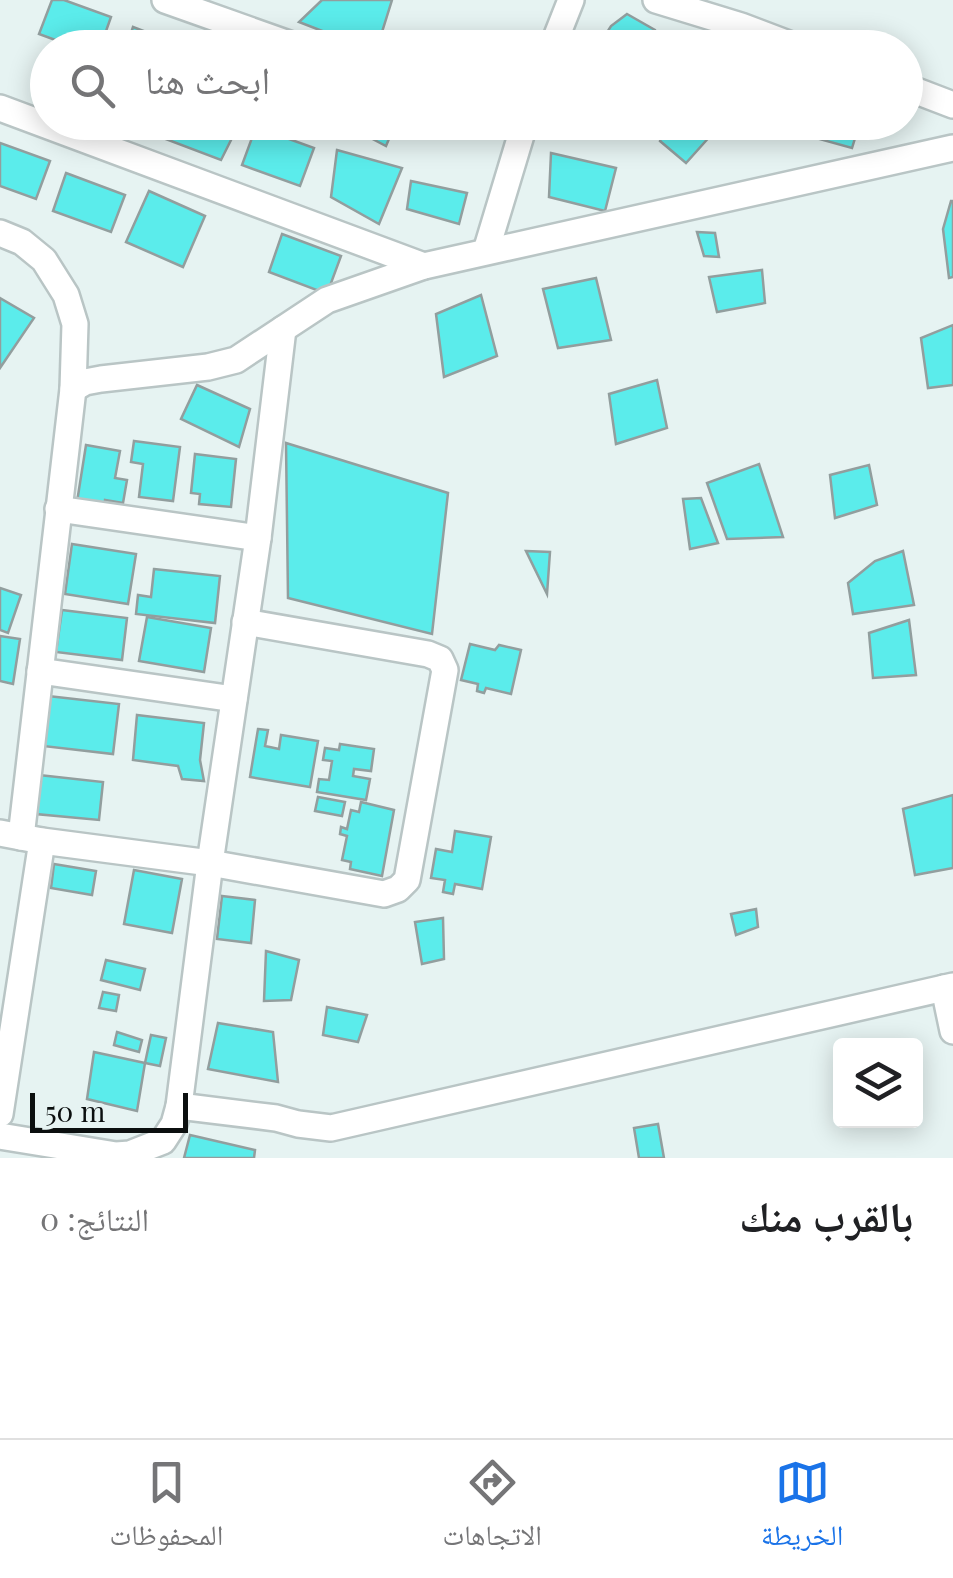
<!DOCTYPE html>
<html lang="ar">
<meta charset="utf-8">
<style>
body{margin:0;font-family:"Playfair Display","Noto Naskh Arabic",serif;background:#f2f2f2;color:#202124;direction:rtl}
.controls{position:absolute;right:30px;bottom:30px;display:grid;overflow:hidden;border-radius:10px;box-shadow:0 5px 25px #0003}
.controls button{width:90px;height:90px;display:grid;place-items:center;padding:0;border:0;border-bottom:2px solid #e0e0e0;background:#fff;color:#202124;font:50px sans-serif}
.scale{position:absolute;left:30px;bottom:25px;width:158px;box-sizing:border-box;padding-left:10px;border:5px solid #0b0f0f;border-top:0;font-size:28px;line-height:35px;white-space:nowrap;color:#0b0f0f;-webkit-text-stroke:8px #e6f3f2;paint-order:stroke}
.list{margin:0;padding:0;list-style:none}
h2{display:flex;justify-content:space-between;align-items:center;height:130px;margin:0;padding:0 40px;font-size:42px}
h2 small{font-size:32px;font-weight:400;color:#757577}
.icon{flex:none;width:55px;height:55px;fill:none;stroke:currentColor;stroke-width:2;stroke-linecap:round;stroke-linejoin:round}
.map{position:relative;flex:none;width:953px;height:1158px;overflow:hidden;direction:ltr}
.search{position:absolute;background:#fff;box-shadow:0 5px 25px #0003;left:30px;right:30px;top:30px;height:110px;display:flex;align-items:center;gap:25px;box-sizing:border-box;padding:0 35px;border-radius:55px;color:#757577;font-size:38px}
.sheet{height:280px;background:#fff}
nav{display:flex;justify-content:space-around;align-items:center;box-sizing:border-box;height:140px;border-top:2px solid #e0e0e0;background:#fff;font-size:28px;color:#757577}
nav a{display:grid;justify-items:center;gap:5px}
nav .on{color:#1a73e8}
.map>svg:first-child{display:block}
.building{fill:#5beceb;stroke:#929e9e;stroke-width:2.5}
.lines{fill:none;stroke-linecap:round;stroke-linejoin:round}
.street-casing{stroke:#b9c5c5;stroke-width:30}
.street{stroke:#fff;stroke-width:25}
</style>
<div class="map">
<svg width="953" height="1158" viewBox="0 0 953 1158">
<rect width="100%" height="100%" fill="#e6f3f2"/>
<g class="building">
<path d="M52,0H64L111,17L100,48H77L39,34Z"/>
<path d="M322,0H392L377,48H366L299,22Z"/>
<path d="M627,14L655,30L657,48H597L611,26Z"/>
<path d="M133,27L188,48H126Z"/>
<path d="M168,122H230L237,128L221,160L163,138Z"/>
<path d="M347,122H396L386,146L346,125Z"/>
<path d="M667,122H717L721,124L686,163L660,141Z"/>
<path d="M817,122H860L852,148L812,137Z"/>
<path d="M256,127L314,148L300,186L242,165Z"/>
<path d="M0,143L50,161L36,199L0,186Z"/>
<path d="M337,150L402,168L379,224L331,197Z"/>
<path d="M551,153L616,168L605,211L549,197Z"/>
<path d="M66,173L125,195L111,232L53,211Z"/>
<path d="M411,181L467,193L459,224L407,209Z"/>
<path d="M149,191L205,216L183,267L126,242Z"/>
<path d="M951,201H953V277L949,278L943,229Z"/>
<path d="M697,232L715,233L719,257L704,256Z"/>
<path d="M282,234L341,256L327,294L269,272Z"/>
<path d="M762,270L765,303L717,312L709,277Z"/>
<path d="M596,278L611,340L558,348L543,289Z"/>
<path d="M481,295L497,356L444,377L436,314Z"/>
<path d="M0,298L34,318L0,368Z"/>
<path d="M953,325V385L928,388L921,338Z"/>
<path d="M657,380L667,428L616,444L609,394Z"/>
<path d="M197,385L250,409L239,447L181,419Z"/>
<path d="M134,441L180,447L173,501L139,497L143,464L131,462Z"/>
<path d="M286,443L448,493L432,634L288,598Z"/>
<path d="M86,445L120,451L115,478L127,480L123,503L105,500L104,507L77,502Z"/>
<path d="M195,454L236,459L231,507L199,504L200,494L191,493Z"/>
<path d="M759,464L783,537L727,539L707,483Z"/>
<path d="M869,465L877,505L835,518L830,475Z"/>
<path d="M701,498L718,543L690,549L683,499Z"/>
<path d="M72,544L136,554L128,604L65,594Z"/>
<path d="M526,551L550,552L547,594Z"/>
<path d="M903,551L914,605L853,614L848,583L875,561Z"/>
<path d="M154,569L220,576L215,623L136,614L138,595L151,597Z"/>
<path d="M0,588L21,595L8,633L0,630Z"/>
<path d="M62,610L127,618L122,660L56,652Z"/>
<path d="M147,617L211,628L204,672L139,661Z"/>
<path d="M909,620L916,675L873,678L869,633Z"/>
<path d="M0,636L20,639L13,684L0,681Z"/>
<path d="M470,644L495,650L499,645L521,650L511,694L486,688L484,693L477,691L478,684L461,680Z"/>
<path d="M48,696L119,704L113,754L43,746Z"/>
<path d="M137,715L204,723L200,760L204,781L182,779L178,766L133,760Z"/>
<path d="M258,729L268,730L265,746L279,749L281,735L318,741L310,787L250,777Z"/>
<path d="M340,744L374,749L371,771L354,769L353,776L370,779L366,800L317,792L319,779L329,780L332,761L323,760L325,748L339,750Z"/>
<path d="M39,775L103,782L99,820L36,814Z"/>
<path d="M953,795V868L915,875L903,809Z"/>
<path d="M318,797L345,802L342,816L315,811Z"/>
<path d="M361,802L394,810L382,876L350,869L351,862L342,860L347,836L340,834L341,827L347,829L351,810L359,812Z"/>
<path d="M455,831L491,837L482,889L455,884L453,894L443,892L445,880L431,878L436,849L452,852Z"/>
<path d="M54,864L96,871L92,895L51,888Z"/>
<path d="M134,870L182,879L172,933L124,924Z"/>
<path d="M222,896L255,900L251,943L217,939Z"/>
<path d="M756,909L758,927L736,935L731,914Z"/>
<path d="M443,918L444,959L422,964L415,922Z"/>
<path d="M266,951L299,960L291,1000L264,1001Z"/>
<path d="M106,960L145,969L140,990L101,980Z"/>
<path d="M103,992L119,995L116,1011L99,1008Z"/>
<path d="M327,1007L367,1015L358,1042L323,1035Z"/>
<path d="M218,1023L273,1032L278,1082L208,1069Z"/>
<path d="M117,1032L142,1040L139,1052L114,1045Z"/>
<path d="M151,1035L166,1038L160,1066L145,1063Z"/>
<path d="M94,1052L145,1063L137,1111L87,1099Z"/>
<path d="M658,1124L664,1158H639L634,1128Z"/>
<path d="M190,1135L255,1150L254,1158H184Z"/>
</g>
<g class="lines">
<defs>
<g id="street">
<path d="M165,0L300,48"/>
<path d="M656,0L741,26L799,48"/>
<path d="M552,48L571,0"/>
<path d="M906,87L953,105"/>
<path d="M0,108L424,266"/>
<path d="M0,233L22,242L44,260L66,295L75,324L73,389L21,837"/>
<path d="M486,251L525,122"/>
<path d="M73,389L85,382L101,379L208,367L236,360L327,300L424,266L953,148"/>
<path d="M58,509L258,538"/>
<path d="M40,671L234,699"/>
<path d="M0,833L42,841L210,863L384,894L398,889L407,880L445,670L440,659L428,654L245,622"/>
<path d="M944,988L953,1031"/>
<path d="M179,1106L276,1118L298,1124L331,1128L953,986"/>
<path d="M0,1114L42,841"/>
<path d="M0,1136L116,1155L130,1154L163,1141L174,1124L179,1106L210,863L258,538L283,329"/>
</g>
</defs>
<use href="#street" class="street-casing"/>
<use href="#street" class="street"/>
</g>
</svg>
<div class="controls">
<button><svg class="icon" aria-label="layers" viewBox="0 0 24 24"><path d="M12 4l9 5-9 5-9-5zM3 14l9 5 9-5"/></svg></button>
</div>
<div class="scale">50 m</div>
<div class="search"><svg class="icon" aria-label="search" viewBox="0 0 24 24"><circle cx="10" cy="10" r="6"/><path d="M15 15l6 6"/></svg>ابحث هنا</div>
</div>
<section class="sheet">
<h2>بالقرب منك<small>النتائج: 0</small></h2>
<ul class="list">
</ul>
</section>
<nav>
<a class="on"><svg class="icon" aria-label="map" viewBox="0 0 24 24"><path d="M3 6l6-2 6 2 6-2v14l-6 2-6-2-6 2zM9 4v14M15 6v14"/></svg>الخريطة</a>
<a><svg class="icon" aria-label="directions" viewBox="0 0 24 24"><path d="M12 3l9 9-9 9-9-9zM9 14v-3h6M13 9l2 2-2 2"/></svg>الاتجاهات</a>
<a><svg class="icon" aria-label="saved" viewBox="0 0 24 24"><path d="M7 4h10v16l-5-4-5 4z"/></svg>المحفوظات</a>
</nav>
